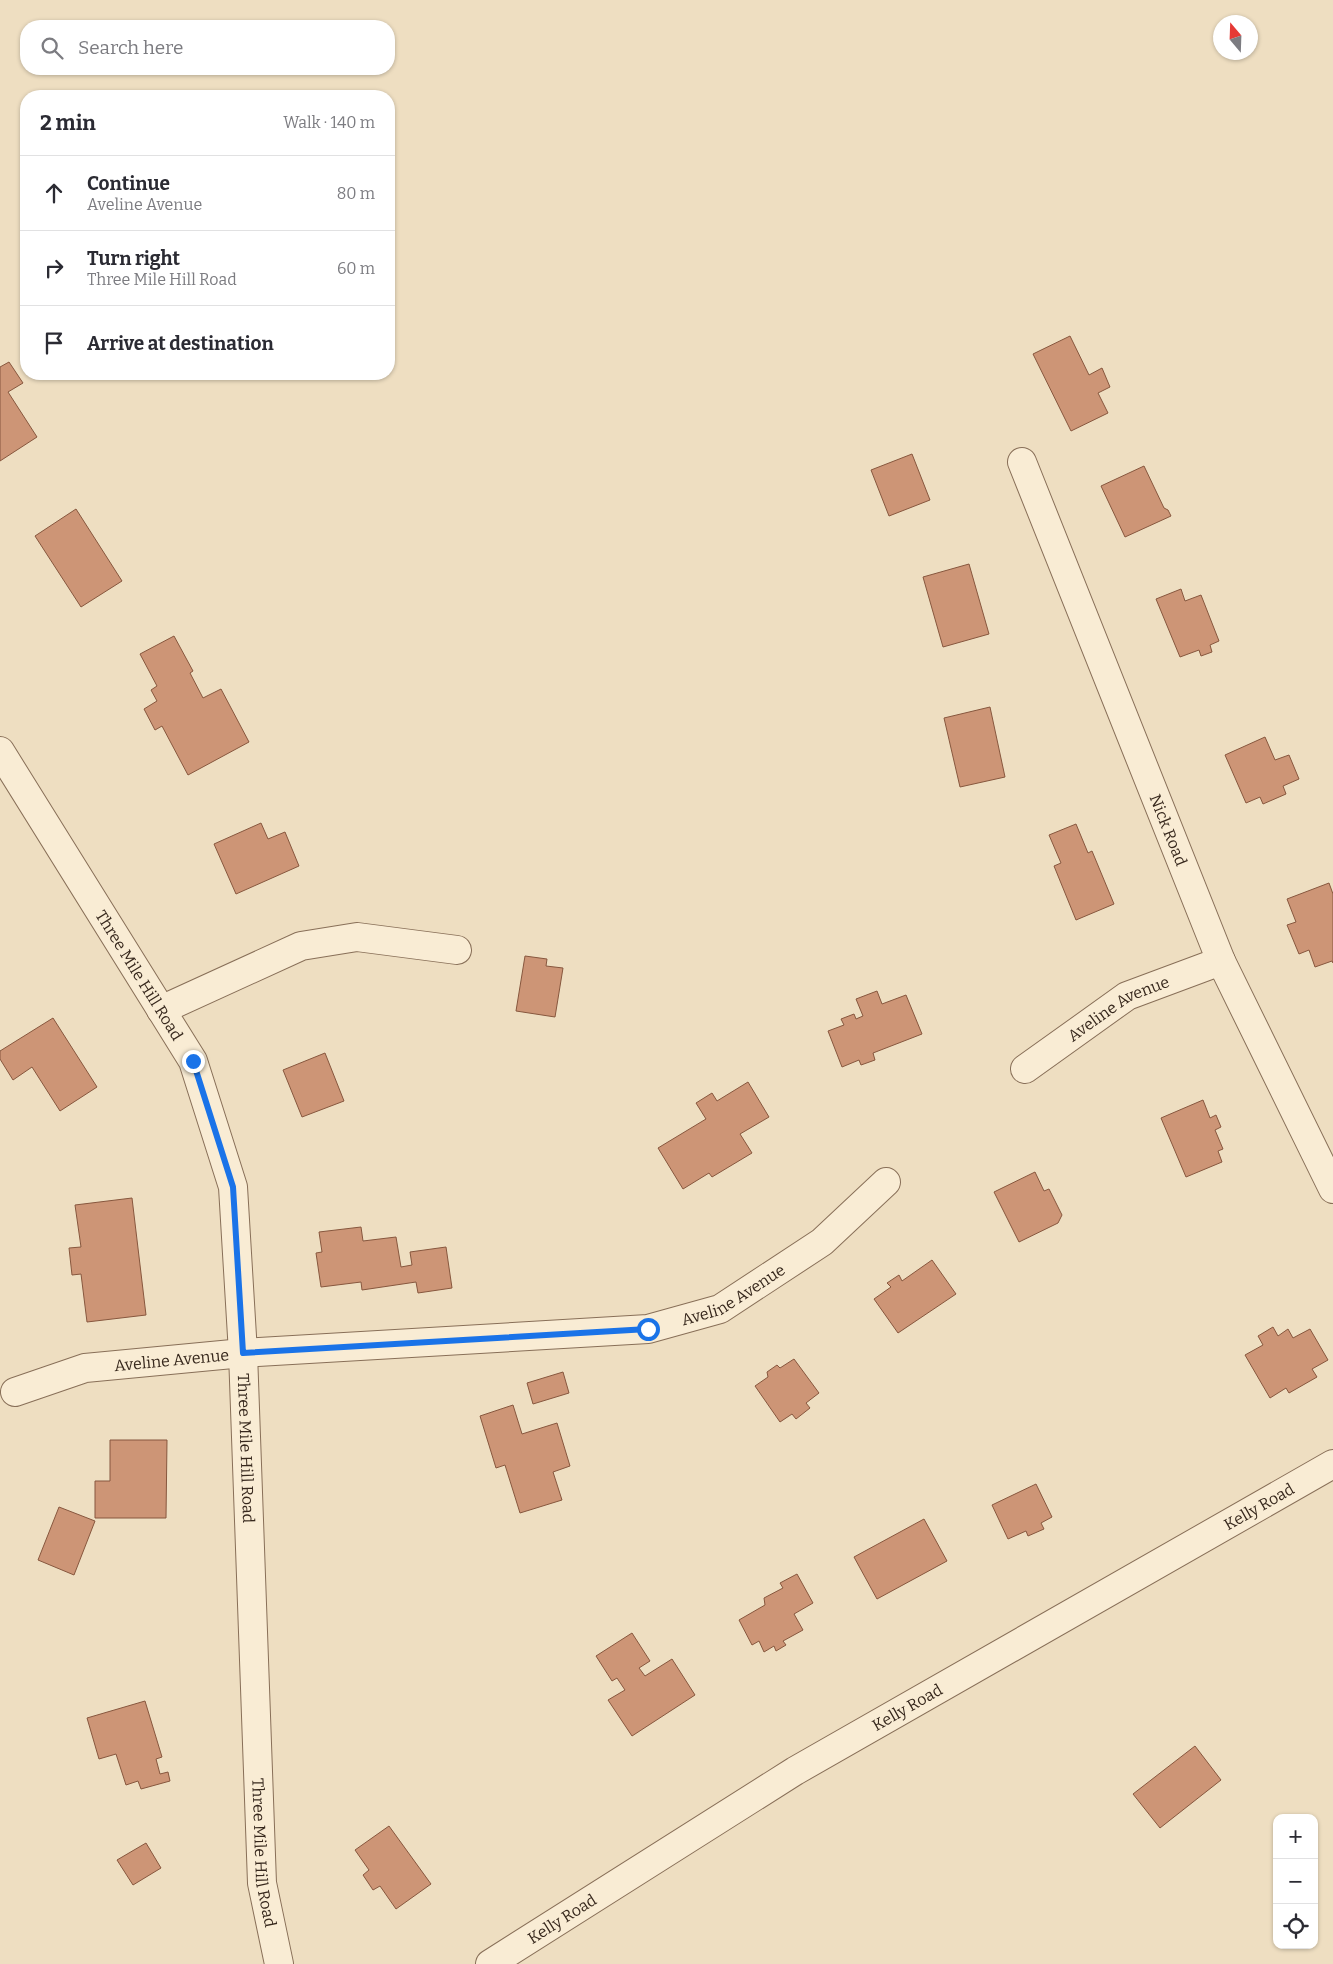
<!DOCTYPE html>
<meta charset="utf-8">
<style>
body{margin:0;font-family:Bitter,serif;background:#f7f7f7;color:#2b2b33}
.controls{position:absolute;right:15px;bottom:15px;display:grid;overflow:hidden;border-radius:10px;box-shadow:0 1px 4px #0004}
.controls button{width:45px;height:45px;display:grid;place-items:center;padding:0;border:0;border-bottom:1px solid #e1e1e2;background:#fff;color:#2b2b33;font:25px sans-serif}
.compass{position:absolute;left:1213px;top:15px;width:45px;height:45px;border-radius:50%;background:#fff;box-shadow:0 1px 4px #0004;rotate:341deg}
.stop{position:absolute;width:15px;height:15px;margin:-11px;border:4px solid #1a73e8;border-radius:50%;background:#fff}
.stop.end{background:#1a73e8;border-color:#fff;box-shadow:0 1px 5px #0008}
.list{margin:0;padding:0;list-style:none}
h2{display:flex;justify-content:space-between;align-items:center;height:65px;margin:0;padding:0 20px;font-size:21px}
h2 small{font-size:16px;font-weight:400;color:#7c7c81}
.list li{display:grid;grid-template-columns:32px 1fr auto;gap:15px;align-items:center;box-sizing:border-box;height:75px;padding:0 20px;border-top:1px solid #e1e1e2}
.list b{display:block;font-size:19px;white-space:nowrap}
.list p{margin:0;font-size:16px;white-space:nowrap;color:#7c7c81}
.list em{font-size:16px;font-style:normal;color:#7c7c81}
.icon{flex:none;width:28px;height:28px;fill:none;stroke:currentColor;stroke-width:2;stroke-linecap:round;stroke-linejoin:round}
.map{position:relative;flex:none;width:1333px;height:1964px;overflow:hidden}
.search{position:absolute;background:#fff;box-shadow:0 1px 4px #0004;left:20px;top:20px;width:375px;height:55px;display:flex;align-items:center;gap:12px;box-sizing:border-box;padding:0 18px;border-radius:20px;color:#7c7c81;font-size:19px}
.panel{position:absolute;background:#fff;box-shadow:0 1px 4px #0004;left:20px;top:90px;width:375px;height:290px;border-radius:20px}
.map>svg:first-child{display:block}
.building{fill:#cd9576;stroke:#87573e}
.lines{fill:none;stroke-linecap:round;stroke-linejoin:round}
.minor-casing{stroke:#886f58;stroke-width:30}
.minor{stroke:#f9ecd4;stroke-width:28}
.route{stroke:#1a73e8;stroke-width:6}
.labels{text-anchor:middle;stroke-width:5;stroke-linejoin:round;paint-order:stroke}
.street-label{font-size:16px;fill:#37281d;stroke:#f6e9d0}
</style>
<div class="map">
<svg width="1333" height="1964" viewBox="0 0 1333 1964">
<rect width="100%" height="100%" fill="#eedec1"/>
<g class="building">
<path d="M1070,336L1089,375L1102,368L1110,387L1098,393L1108,413L1071,431L1033,354Z"/>
<path d="M9,362L23,383L8,392L37,437L0,461V367Z"/>
<path d="M912,454L930,500L889,516L871,470Z"/>
<path d="M1144,466L1164,508L1168,510L1171,516L1125,537L1101,486Z"/>
<path d="M76,509L122,581L81,607L35,536Z"/>
<path d="M969,564L989,634L943,647L923,577Z"/>
<path d="M1181,589L1185,601L1201,595L1219,641L1210,645L1212,652L1201,656L1199,650L1180,657L1156,599Z"/>
<path d="M174,636L193,671L190,673L203,698L221,689L249,742L188,775L162,726L155,730L144,709L157,701L151,690L157,686L140,654Z"/>
<path d="M990,707L1005,777L960,787L944,718Z"/>
<path d="M1265,737L1275,760L1289,755L1299,779L1283,786L1286,794L1263,804L1260,797L1246,803L1225,755Z"/>
<path d="M261,823L268,839L285,832L299,866L236,894L214,844Z"/>
<path d="M1076,824L1088,853L1092,851L1114,904L1076,920L1054,866L1061,863L1049,835Z"/>
<path d="M1329,883L1333,894V963L1332,961L1315,967L1309,950L1299,954L1287,925L1296,922L1287,899Z"/>
<path d="M525,956L547,959L546,966L563,968L555,1017L516,1011Z"/>
<path d="M877,991L882,1004L906,995L922,1034L873,1053L875,1060L861,1065L859,1060L842,1067L828,1031L844,1025L841,1019L854,1014L856,1019L863,1016L856,999Z"/>
<path d="M53,1018L97,1087L60,1111L32,1067L13,1080L0,1059V1051Z"/>
<path d="M325,1053L344,1101L302,1117L283,1070Z"/>
<path d="M748,1082L769,1117L740,1134L752,1153L712,1177L709,1173L683,1189L658,1148L706,1119L696,1103L712,1093L717,1101Z"/>
<path d="M1203,1100L1210,1118L1216,1115L1221,1127L1215,1130L1223,1149L1218,1151L1222,1162L1186,1177L1161,1118Z"/>
<path d="M1035,1172L1044,1191L1049,1189L1062,1215L1058,1223L1019,1242L994,1192Z"/>
<path d="M132,1198L146,1315L87,1322L81,1274L72,1275L69,1248L81,1247L75,1205Z"/>
<path d="M361,1227L363,1241L396,1237L401,1267L412,1265L410,1252L446,1247L452,1288L418,1293L416,1282L362,1290L361,1282L321,1287L316,1253L322,1252L319,1232Z"/>
<path d="M932,1260L956,1294L898,1333L874,1299L891,1287L887,1283L899,1275L902,1281Z"/>
<path d="M1273,1327L1278,1336L1288,1329L1293,1338L1310,1329L1328,1360L1312,1369L1317,1377L1289,1393L1286,1388L1270,1398L1245,1355L1263,1345L1258,1336Z"/>
<path d="M794,1359L819,1393L806,1403L810,1408L796,1419L792,1414L780,1422L755,1386L768,1377L767,1372L777,1365L780,1368Z"/>
<path d="M563,1372L569,1393L533,1404L527,1383Z"/>
<path d="M513,1405L522,1434L557,1423L570,1466L553,1472L562,1500L520,1513L505,1465L496,1468L480,1416Z"/>
<path d="M110,1440H167L166,1518H95V1481H110Z"/>
<path d="M1036,1484L1052,1517L1041,1523L1044,1529L1028,1536L1026,1531L1008,1539L992,1505Z"/>
<path d="M59,1507L95,1521L74,1575L38,1560Z"/>
<path d="M924,1519L947,1561L877,1599L854,1557Z"/>
<path d="M797,1574L813,1603L794,1614L803,1630L783,1641L786,1645L776,1651L774,1646L764,1652L759,1641L752,1645L739,1620L765,1605L764,1598L783,1588L780,1583Z"/>
<path d="M632,1633L650,1661L639,1668L645,1676L672,1659L695,1695L632,1736L608,1700L625,1690L617,1678L612,1681L596,1656Z"/>
<path d="M145,1701L162,1757L156,1759L160,1774L168,1772L170,1781L141,1789L138,1781L126,1785L116,1754L99,1759L87,1718Z"/>
<path d="M1195,1746L1221,1780L1160,1828L1133,1794Z"/>
<path d="M389,1826L431,1884L396,1909L380,1886L373,1890L363,1875L369,1870L355,1850Z"/>
<path d="M146,1843L161,1868L133,1885L117,1860Z"/>
</g>
<g class="lines">
<defs>
<g id="minor">
<path id="s1" d="M1022,462L1221,961L1333,1189"/>
<path id="s2" d="M0,751L193,1061L233,1187L243,1353L262,1883L279,1964"/>
<path d="M161,1010L301,946L357,937L457,950"/>
<path id="s3" d="M1025,1069L1127,996L1221,961"/>
<path id="s4" d="M15,1392L85,1368L243,1353L648,1329L720,1309L822,1242L886,1182"/>
<path id="s5" d="M490,1964L795,1771L1333,1464"/>
</g>
</defs>
<use href="#minor" class="minor-casing"/>
<use href="#minor" class="minor"/>
</g>
<g class="lines">
<path class="route" d="M193,1061L233,1187L243,1353L648,1329"/>
</g>
<g class="labels">
<g class="street-label">
<text dy="6" stroke="none"><textPath href="#s1" startOffset="396">Nick Road</textPath></text>
<text dy="6" stroke="none"><textPath href="#s2" startOffset="264">Three Mile Hill Road</textPath></text>
<text dy="6" stroke="none"><textPath href="#s3" startOffset="112">Aveline Avenue</textPath></text>
<text dy="6" stroke="none"><textPath href="#s4" startOffset="731">Aveline Avenue</textPath></text>
<text dy="6" stroke="none"><textPath href="#s4" startOffset="161">Aveline Avenue</textPath></text>
<text dy="6" stroke="none"><textPath href="#s2" startOffset="759">Three Mile Hill Road</textPath></text>
<text dy="6" stroke="none"><textPath href="#s5" startOffset="895">Kelly Road</textPath></text>
<text dy="6" stroke="none"><textPath href="#s5" startOffset="490">Kelly Road</textPath></text>
<text dy="6" stroke="none"><textPath href="#s2" startOffset="1164">Three Mile Hill Road</textPath></text>
<text dy="6" stroke="none"><textPath href="#s5" startOffset="85">Kelly Road</textPath></text>
</g>
</g>
</svg>
<div class="controls">
<button>+</button>
<button>−</button>
<button><svg class="icon" aria-label="locate" viewBox="0 0 24 24"><circle cx="12" cy="12" r="6"/><path d="M12 2v4M12 18v4M2 12h4M18 12h4"/></svg></button>
</div>
<svg class="compass" viewBox="-18 -18 36 36"><path d="M0-13l5 13h-10z" fill="#e53935"/><path d="M0 13l5-13h-10z" fill="#7c7c81"/></svg>
<div class="stop" style="left:648px;top:1329px"></div>
<div class="stop end" style="left:193px;top:1061px"></div>
<div class="search"><svg class="icon" aria-label="search" viewBox="0 0 24 24"><circle cx="10" cy="10" r="6"/><path d="M15 15l6 6"/></svg>Search here</div>
<section class="panel">
<h2>2 min<small>Walk · 140 m</small></h2>
<ul class="list">
<li><svg class="icon" aria-label="ahead" viewBox="0 0 24 24"><path d="M12 20V5M6 11l6-6 6 6"/></svg><div><b>Continue</b><p>Aveline Avenue</p></div><em>80 m</em></li>
<li><svg class="icon" aria-label="right" viewBox="0 0 24 24"><path d="M7 20v-9h11M14 6l5 5-5 5"/></svg><div><b>Turn right</b><p>Three Mile Hill Road</p></div><em>60 m</em></li>
<li><svg class="icon" aria-label="arrive" viewBox="0 0 24 24"><path d="M6 21V4h12l-3 4 3 4H6"/></svg><div><b>Arrive at destination</b></div></li>
</ul>
</section>
</div>
